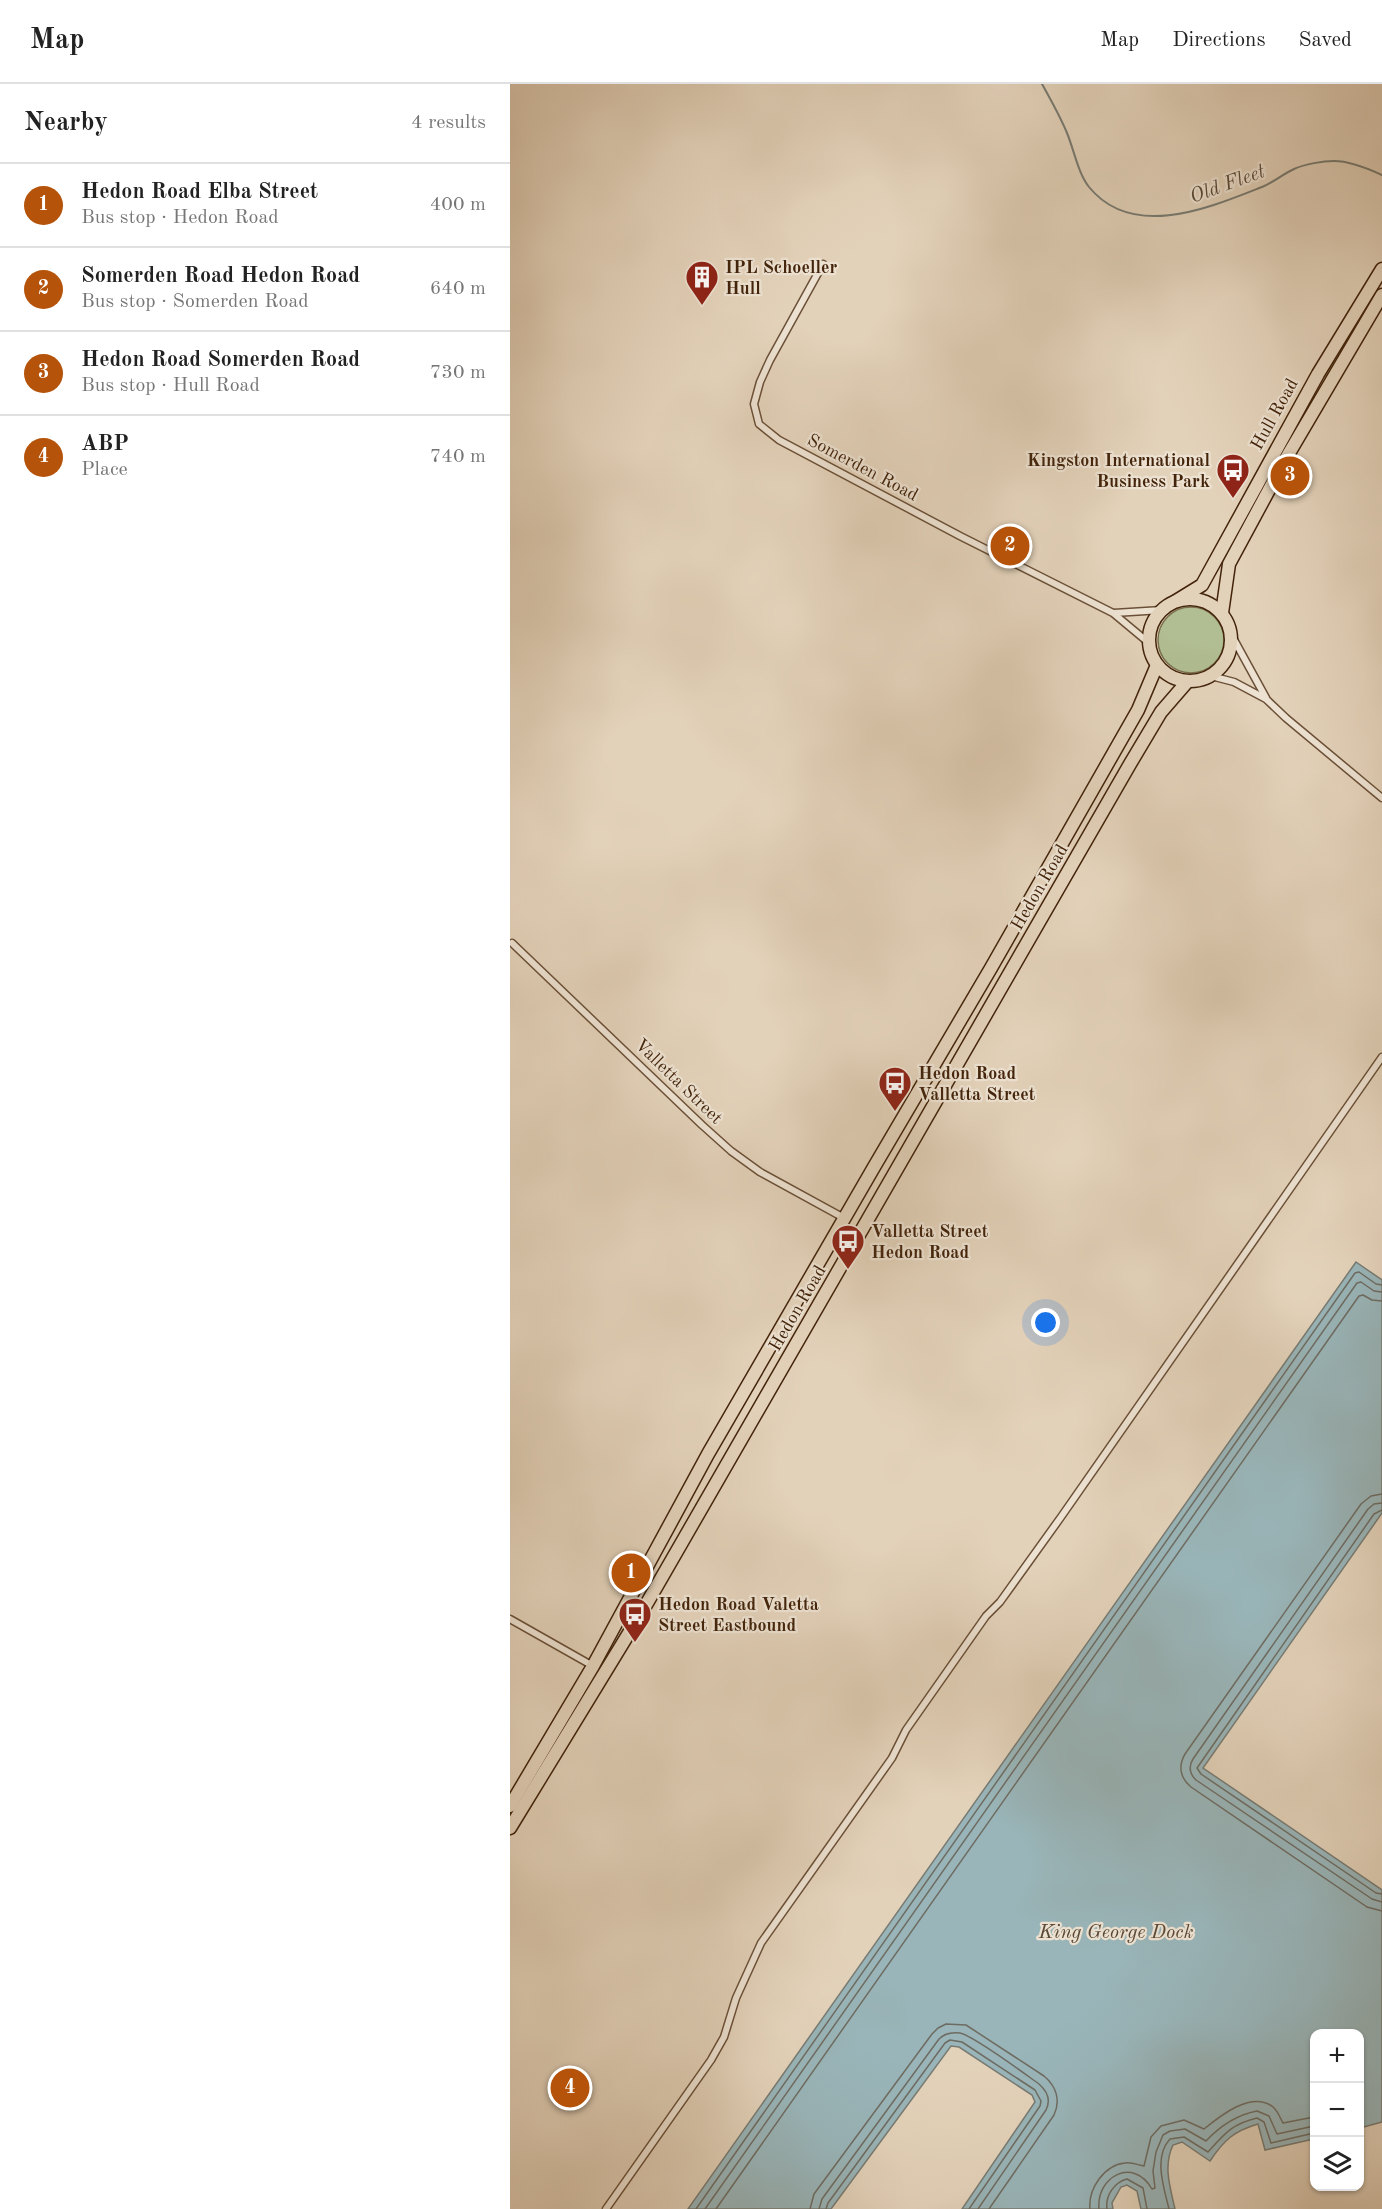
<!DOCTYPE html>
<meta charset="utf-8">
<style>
body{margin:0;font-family:"Old Standard TT",serif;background:#f6f6f6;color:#222}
.controls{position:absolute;right:18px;bottom:18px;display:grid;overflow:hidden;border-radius:12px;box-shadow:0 2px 4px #0004}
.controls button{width:54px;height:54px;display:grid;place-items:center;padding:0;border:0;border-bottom:2px solid #e0e0e0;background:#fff;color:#222;font:30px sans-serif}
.you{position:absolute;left:536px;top:1239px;width:21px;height:21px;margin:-15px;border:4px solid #fff;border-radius:50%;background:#1a73e8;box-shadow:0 0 0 9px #1a73e833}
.badge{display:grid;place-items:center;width:39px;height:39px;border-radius:50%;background:#b45309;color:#fff;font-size:20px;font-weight:700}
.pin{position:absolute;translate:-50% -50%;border:3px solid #fff;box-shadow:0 2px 6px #0006}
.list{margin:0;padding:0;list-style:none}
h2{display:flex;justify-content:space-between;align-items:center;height:78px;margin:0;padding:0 24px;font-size:26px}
h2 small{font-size:20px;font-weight:400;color:#767676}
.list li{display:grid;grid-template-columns:39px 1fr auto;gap:18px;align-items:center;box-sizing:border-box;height:84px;padding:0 24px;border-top:2px solid #e0e0e0}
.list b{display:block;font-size:22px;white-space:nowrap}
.list p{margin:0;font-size:20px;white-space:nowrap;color:#767676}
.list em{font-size:20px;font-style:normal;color:#767676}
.icon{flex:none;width:33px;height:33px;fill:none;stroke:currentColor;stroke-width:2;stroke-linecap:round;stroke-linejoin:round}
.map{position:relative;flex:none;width:872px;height:2125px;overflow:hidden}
header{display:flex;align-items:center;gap:36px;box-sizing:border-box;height:84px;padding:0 30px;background:#fff;border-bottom:2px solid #e0e0e0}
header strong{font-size:28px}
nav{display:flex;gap:33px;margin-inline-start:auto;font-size:21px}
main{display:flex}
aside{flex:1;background:#fff}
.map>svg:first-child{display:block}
.green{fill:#b1bd92;stroke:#7a704e;stroke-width:1.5}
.water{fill:#99b5b9;stroke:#777b73;stroke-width:1.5}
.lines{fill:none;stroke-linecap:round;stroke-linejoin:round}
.shore{stroke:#6e6c62;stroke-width:1.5}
.stream{stroke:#777b73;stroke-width:2}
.street-casing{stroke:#6b5037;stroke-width:9}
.highway-casing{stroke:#43240b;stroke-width:15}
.street{stroke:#ede2d2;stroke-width:6}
.highway{stroke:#e3d2ba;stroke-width:12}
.labels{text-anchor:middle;stroke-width:4.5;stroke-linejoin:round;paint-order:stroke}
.poi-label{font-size:18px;font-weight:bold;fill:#43240b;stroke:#ede2d2;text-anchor:start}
.street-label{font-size:18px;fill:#43240b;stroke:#ede2d2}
.water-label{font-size:20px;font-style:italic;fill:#584836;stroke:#ede2d2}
</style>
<header>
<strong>Map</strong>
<nav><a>Map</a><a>Directions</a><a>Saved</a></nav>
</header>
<main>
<aside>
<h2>Nearby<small>4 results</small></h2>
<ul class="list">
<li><span class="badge">1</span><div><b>Hedon Road Elba Street</b><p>Bus stop · Hedon Road</p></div><em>400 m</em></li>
<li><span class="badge">2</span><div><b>Somerden Road Hedon Road</b><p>Bus stop · Somerden Road</p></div><em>640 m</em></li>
<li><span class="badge">3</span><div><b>Hedon Road Somerden Road</b><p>Bus stop · Hull Road</p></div><em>730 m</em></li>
<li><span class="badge">4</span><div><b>ABP</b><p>Place</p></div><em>740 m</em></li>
</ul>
</aside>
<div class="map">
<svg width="872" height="2125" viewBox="0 0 872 2125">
<rect width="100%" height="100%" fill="#e3d2ba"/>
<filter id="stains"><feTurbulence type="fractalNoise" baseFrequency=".00333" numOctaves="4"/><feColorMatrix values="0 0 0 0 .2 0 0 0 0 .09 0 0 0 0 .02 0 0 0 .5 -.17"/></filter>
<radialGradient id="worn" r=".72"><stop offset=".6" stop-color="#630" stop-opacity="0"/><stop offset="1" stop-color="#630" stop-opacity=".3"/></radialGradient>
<circle class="green" cx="681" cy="556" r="33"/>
<path class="water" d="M846,1178L872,1196V1429L693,1684L872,1806V2038L850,2044V1950H804V2055L755,2066L748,2040C724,2047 714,2056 700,2077L672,2058L663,2061C653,2082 660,2103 665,2125H631L627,2107L617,2101L611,2103L602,2119L603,2125H452L525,2018L522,2011L449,1963L441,1962L321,2125H178Z"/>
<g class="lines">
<g class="shore">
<path d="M872,1410L861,1412L851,1420L675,1670C668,1682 670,1694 681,1703L857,1823L872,1827"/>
<path d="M872,1419L864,1420L858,1425L683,1675C678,1683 680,1690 686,1696L862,1815L872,1818"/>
<path d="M872,1426L864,1430L687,1684L691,1690L866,1809L872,1810"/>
<path d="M186,2125L845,1189L849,1188L866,1200L872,1201"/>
<path d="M195,2125L847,1199L851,1198L864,1207L872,1208"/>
<path d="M206,2125L849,1212L853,1211L862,1216L872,1217"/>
<path d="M300,2125L304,2110L422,1950L428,1944L436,1940L456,1941L534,1992C546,2002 551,2016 544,2031L479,2125"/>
<path d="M309,2125L312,2115L429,1955C435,1949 442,1948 450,1949C464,1952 515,1990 529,2000C537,2007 541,2016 536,2026L468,2125"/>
<path d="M316,2125L318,2119L435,1959L440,1956L452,1958L525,2006L531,2017L530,2022L459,2125"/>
<path d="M580,2125C578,2105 594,2081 615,2079C622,2078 628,2081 634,2082L641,2053L651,2042L674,2036L694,2045C710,2032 742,2006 763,2023C768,2027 770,2034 773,2039L804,2033"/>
<path d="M589,2125C586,2093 623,2072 642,2105L645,2104L643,2087L646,2068L653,2051L660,2047L675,2045L696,2057C710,2042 726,2031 747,2027L759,2032L767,2050L804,2042"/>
<path d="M597,2125C595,2111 605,2098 617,2095L633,2104L637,2125"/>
<path d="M659,2125C654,2104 643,2073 660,2055L674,2053L698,2068C715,2049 722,2040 747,2034L754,2038L761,2059L804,2049"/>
</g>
<path class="stream" d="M532,0C541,16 550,32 557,49C564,66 568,89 579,103C623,157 701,123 752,103C764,98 773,90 784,85C795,80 813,77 824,77C839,77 859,85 872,91"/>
<defs>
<g id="street">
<path d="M313,180L260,276L250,298L244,320L249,340L269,356L450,452L603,529L639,559"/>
<path d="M604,529L652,526"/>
<path d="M722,552L756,614"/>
<path d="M701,592L724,598L756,615L776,634L872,714"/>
<path d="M2,859L192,1041L221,1067L250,1088L334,1134"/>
<path d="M0,1535L83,1582"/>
<path d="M96,2125L201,1976L214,1953L226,1914L251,1859L382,1674L396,1646L476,1532L490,1518L551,1433L872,973"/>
</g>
<g id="highway">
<circle cx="680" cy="556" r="41"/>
<path d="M666,517L692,501L808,290L872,185"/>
<path d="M712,529L719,480L775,376L872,211"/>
<path d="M0,1722L83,1582L198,1370L364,1083L481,884L628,626L647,581"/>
<path d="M0,1744L133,1526L620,680L651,628L677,598"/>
</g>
</defs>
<use href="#street" class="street-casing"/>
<use href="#highway" class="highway-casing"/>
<use href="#street" class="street"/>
<use href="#highway" class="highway"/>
</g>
<defs>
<symbol id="building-pin" viewBox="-11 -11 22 30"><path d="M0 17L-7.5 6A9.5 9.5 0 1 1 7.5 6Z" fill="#8f2418" stroke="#ede2d2"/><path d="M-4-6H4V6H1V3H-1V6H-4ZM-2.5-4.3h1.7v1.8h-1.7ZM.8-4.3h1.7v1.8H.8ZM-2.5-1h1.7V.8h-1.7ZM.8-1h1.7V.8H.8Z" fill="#fff"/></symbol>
<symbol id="bus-pin" viewBox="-11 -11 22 30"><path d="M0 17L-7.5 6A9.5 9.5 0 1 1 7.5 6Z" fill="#8f2418" stroke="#ede2d2"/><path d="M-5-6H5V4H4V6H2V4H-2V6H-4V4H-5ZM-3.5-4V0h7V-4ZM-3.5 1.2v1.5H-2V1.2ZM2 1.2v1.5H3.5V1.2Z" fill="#fff"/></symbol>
</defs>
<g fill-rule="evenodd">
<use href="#building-pin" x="173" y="174" width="38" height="52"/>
<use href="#bus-pin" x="704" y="367" width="38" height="52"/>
<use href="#bus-pin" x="366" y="980" width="38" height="52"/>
<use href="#bus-pin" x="319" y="1138" width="38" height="52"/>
<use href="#bus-pin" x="106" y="1511" width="38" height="52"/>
</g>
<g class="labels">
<g class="poi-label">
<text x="215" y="189">IPL Schoeller<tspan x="215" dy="21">Hull</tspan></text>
<text x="700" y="382" text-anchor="end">Kingston International<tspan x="700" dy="21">Business Park</tspan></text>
<text x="408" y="995">Hedon Road<tspan x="408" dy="21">Valletta Street</tspan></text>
<text x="361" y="1153">Valletta Street<tspan x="361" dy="21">Hedon Road</tspan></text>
<text x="148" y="1526">Hedon Road Valetta<tspan x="148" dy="21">Street Eastbound</tspan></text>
</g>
<g class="street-label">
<text transform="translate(764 330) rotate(-61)" y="6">Hull Road</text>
<text transform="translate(353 383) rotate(28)" y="6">Somerden Road</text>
<text transform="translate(529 803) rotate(-60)" y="6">Hedon Road</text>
<text transform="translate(169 997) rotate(44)" y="6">Valletta Street</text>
<text transform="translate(287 1224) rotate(-60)" y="6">Hedon Road</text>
</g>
<g class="water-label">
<text transform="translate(717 99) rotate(-20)" y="7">Old Fleet</text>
<text x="606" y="1854">King George Dock</text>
</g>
</g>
<rect width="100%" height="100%" filter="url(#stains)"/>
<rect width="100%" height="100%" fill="url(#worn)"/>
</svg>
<div class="controls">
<button>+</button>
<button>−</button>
<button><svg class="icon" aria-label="layers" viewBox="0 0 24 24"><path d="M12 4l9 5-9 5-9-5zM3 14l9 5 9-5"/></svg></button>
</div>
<div class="you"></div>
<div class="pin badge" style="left:121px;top:1489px">1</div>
<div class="pin badge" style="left:500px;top:462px">2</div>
<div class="pin badge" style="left:780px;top:392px">3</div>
<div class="pin badge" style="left:60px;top:2004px">4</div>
</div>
</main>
